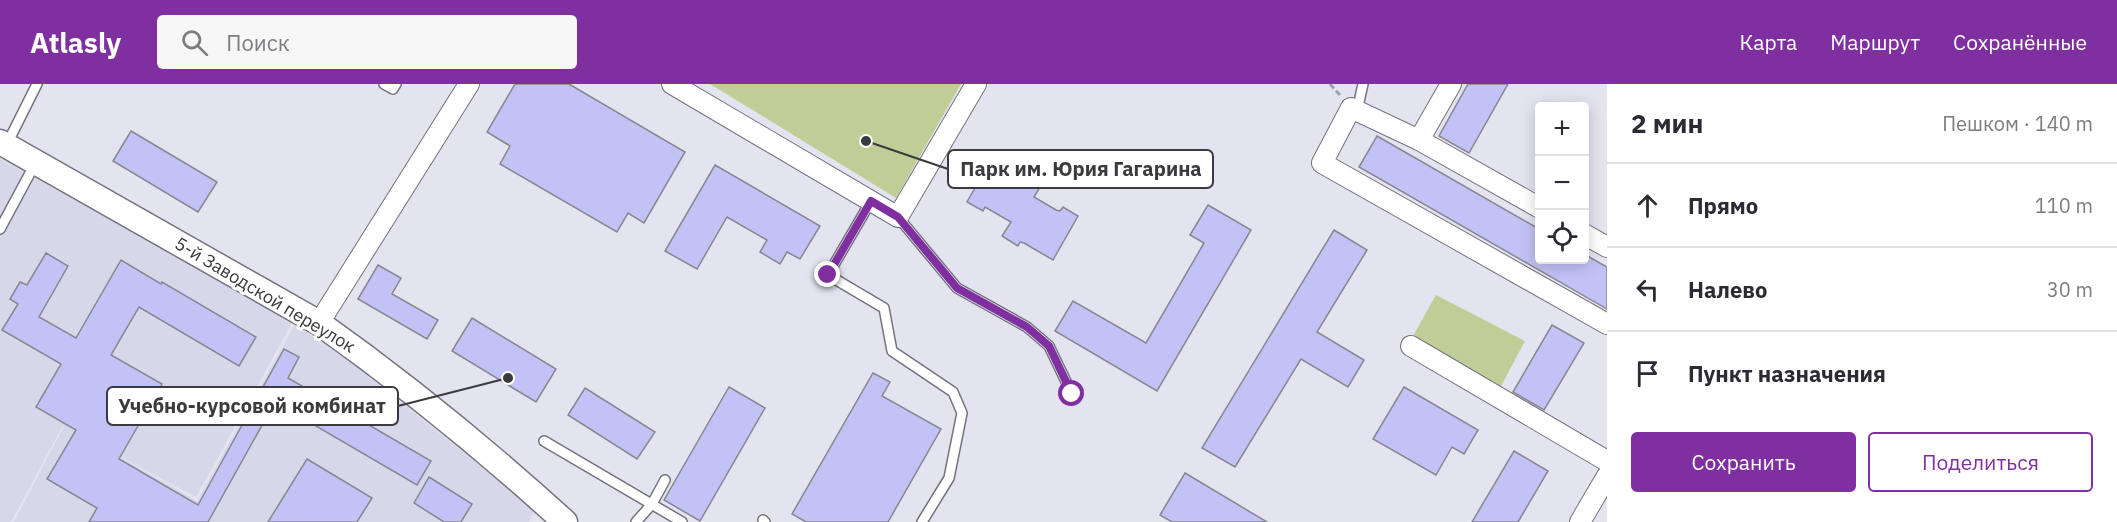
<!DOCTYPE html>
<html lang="ru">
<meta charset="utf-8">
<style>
body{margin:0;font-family:"IBM Plex Sans",sans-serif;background:#f7f7f7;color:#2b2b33}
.controls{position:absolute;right:18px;top:18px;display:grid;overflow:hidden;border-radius:6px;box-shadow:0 3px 15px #0003}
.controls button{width:54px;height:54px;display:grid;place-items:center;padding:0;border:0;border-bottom:2px solid #e1e1e2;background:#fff;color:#2b2b33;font:30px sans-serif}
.stop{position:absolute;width:18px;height:18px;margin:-14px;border:4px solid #7f2fa0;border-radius:50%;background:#fff}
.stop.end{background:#7f2fa0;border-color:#fff;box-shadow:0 2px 6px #0008}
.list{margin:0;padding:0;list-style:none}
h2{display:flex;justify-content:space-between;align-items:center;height:78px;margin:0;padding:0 24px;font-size:26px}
h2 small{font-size:20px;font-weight:400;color:#7c7c81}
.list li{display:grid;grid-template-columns:39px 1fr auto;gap:18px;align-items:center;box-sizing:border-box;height:84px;padding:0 24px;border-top:2px solid #e1e1e2}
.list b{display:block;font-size:22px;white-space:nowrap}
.list em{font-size:20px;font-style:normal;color:#7c7c81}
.actions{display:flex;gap:12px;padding:18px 24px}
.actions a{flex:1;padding:14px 0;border:2px solid #7f2fa0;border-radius:6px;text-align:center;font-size:21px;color:#7f2fa0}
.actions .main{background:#7f2fa0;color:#fff}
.icon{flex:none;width:33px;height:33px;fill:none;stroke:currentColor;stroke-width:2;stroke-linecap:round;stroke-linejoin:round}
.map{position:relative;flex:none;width:1607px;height:438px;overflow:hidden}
header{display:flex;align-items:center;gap:36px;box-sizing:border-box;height:84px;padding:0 30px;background:#7f2fa0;color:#fff}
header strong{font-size:28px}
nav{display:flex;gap:33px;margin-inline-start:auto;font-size:21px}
.search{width:420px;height:54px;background:#f7f7f7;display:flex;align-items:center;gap:15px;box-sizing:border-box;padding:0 21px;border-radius:6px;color:#7c7c81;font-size:22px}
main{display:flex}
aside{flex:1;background:#fff}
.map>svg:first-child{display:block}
.built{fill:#d6d7e9}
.green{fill:#bfce97}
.building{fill:#c2c2f6;stroke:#878791;stroke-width:1.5}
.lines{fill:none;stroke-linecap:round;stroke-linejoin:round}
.service-casing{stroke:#73737d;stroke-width:12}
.minor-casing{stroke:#73737d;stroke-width:22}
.tertiary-casing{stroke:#73737d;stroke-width:27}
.path{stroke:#a1a2aa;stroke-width:3;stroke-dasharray:6 3;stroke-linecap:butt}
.service{stroke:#fff;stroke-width:9}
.minor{stroke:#fff;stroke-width:20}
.tertiary{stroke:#fff;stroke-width:24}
.route{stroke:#7f2fa0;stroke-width:8}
.labels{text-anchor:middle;stroke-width:6;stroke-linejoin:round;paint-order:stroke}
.street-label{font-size:18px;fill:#3b3b3f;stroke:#fff}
.leader{fill:none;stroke:#3b3b3f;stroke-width:2}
.callout-dot{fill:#3b3b3f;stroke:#fff;stroke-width:2}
.callout{fill:#fff;stroke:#3b3b3f;stroke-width:2}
.callout-label{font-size:20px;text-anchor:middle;font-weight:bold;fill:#3b3b3f}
</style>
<header>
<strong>Atlasly</strong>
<div class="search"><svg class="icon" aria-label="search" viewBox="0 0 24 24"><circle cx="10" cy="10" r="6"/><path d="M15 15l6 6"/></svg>Поиск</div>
<nav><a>Карта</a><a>Маршрут</a><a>Сохранённые</a></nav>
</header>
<main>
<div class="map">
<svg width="1607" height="438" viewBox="0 0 1607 438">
<rect width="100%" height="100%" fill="#e3e4ef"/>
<path class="built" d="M0,75L256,216L292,239L196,413L109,367L197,417L295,240L355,282L535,425L529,438H14L64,342L63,341L11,438H0Z"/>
<g class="green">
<path d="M710,0H961L896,114Z"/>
<path d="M1436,211L1525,257L1500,304L1413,252Z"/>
</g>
<g class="building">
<path d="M515,0H569L685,68L644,139L628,129L617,148L500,80L510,62L487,48Z"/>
<path d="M1468,0H1508L1469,69L1439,52Z"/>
<path d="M131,47L217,98L198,128L113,77Z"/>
<path d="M1377,52L1539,145V176H1584V170L1607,183V225L1359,83Z"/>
<path d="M992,74L1021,91L1025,92L1027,88L1043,98L1034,113L1056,126L1060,127L1063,123L1078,132L1053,176L1024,159L1020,158L1018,162L1002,152L1011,138L985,123L983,127L967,118Z"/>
<path d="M715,81L820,142L800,175L787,168L780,180L760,168L767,156L727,133L697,185L665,167Z"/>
<path d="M1208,121L1251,146L1157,307L1055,247L1073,217L1146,259L1204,159L1190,151Z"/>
<path d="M1334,146L1367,166L1317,248L1364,276L1348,303L1301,275L1235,383L1202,364Z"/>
<path d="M46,169L68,182L39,233L76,254L121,176L161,200L162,198L256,253L239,282L139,223L111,271L162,300L119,375L198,421L284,265L299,273L288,294L431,377L417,401L275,318L208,438H89L97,424L47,395L76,346L36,323L61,280L2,246L18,220L10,215L20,198L27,201Z"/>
<path d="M378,181L401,194L392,210L438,236L427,255L358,215Z"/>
<path d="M472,234L556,285L536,318L452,267Z"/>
<path d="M1552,241L1584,259L1544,326L1513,308Z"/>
<path d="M873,289L890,298L882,312L941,345L888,438H806L792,430Z"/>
<path d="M729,303L765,324L700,437L664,416Z"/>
<path d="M1404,303L1478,346L1464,370L1452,363L1436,391L1373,355Z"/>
<path d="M585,304L655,348L637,375L568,331Z"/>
<path d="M1514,367L1548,387L1518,438H1472Z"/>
<path d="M307,375L372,414L357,438H268Z"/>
<path d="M1185,389L1267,438H1172L1160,431Z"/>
<path d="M429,393L472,420L461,438H444L414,419Z"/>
</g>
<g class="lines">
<defs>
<g id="service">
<path d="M384,0L393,5L396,0"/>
<path d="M1357,27L1363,0"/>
<path d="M7,60L37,0"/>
<path d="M871,117L828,191L884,224L892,267L953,308L962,329L949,394L922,438"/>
<path d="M898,133L957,204L1027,243L1049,262L1072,310"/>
<path d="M0,145L36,78"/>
<path d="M544,357L682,438"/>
<path d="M763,436L765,438"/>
<path d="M636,438L652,420L665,396"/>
</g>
<g id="minor">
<path d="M672,0L898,133L976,0"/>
<path d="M1419,56L1451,0"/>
<path d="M1540,124L1419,56L1351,24L1322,79L1607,240"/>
<path d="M1584,150L1607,163"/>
<path d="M319,239L469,0"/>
<path d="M1411,262L1607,377"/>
<path d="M1580,438L1607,392"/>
</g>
<path id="tertiary" d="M0,58L319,239C405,300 487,367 565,438"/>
</defs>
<use href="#service" class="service-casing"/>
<use href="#minor" class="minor-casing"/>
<use href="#tertiary" class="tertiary-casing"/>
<path class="path" d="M1330,0L1340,11"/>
<use href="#service" class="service"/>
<use href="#minor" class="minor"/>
<use href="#tertiary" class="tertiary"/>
</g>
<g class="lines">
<path class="route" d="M828,191L871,117L898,133L957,204L1027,243L1049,262L1072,310"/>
</g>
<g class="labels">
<g class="street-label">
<text transform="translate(265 211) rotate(31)" y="6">5-й Заводской переулок</text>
</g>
</g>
<path class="leader" d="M866 57L948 85M508 294L398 322"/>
<g class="callout-dot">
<circle cx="866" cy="57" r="6"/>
<circle cx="508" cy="294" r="6"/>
</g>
<g class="callout">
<rect x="948" y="66" width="265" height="38" rx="6"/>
<rect x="107" y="303" width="291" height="38" rx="6"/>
</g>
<g class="callout-label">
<text x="1081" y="92">Парк им. Юрия Гагарина</text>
<text x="252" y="329">Учебно-курсовой комбинат</text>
</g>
</svg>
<div class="controls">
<button>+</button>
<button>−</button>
<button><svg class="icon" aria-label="locate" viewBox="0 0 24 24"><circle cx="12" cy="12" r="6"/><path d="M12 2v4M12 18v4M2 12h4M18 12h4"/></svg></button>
</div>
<div class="stop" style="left:1072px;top:310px"></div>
<div class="stop end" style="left:828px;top:191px"></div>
</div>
<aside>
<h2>2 мин<small>Пешком · 140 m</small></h2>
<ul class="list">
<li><svg class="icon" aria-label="ahead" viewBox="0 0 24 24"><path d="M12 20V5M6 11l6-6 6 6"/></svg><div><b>Прямо</b></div><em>110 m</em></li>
<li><svg class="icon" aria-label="left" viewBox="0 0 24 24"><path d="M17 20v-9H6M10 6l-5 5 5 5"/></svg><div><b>Налево</b></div><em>30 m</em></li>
<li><svg class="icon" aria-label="arrive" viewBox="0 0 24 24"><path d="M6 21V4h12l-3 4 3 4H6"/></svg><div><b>Пункт назначения</b></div></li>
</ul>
<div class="actions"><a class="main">Сохранить</a><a>Поделиться</a></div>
</aside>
</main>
